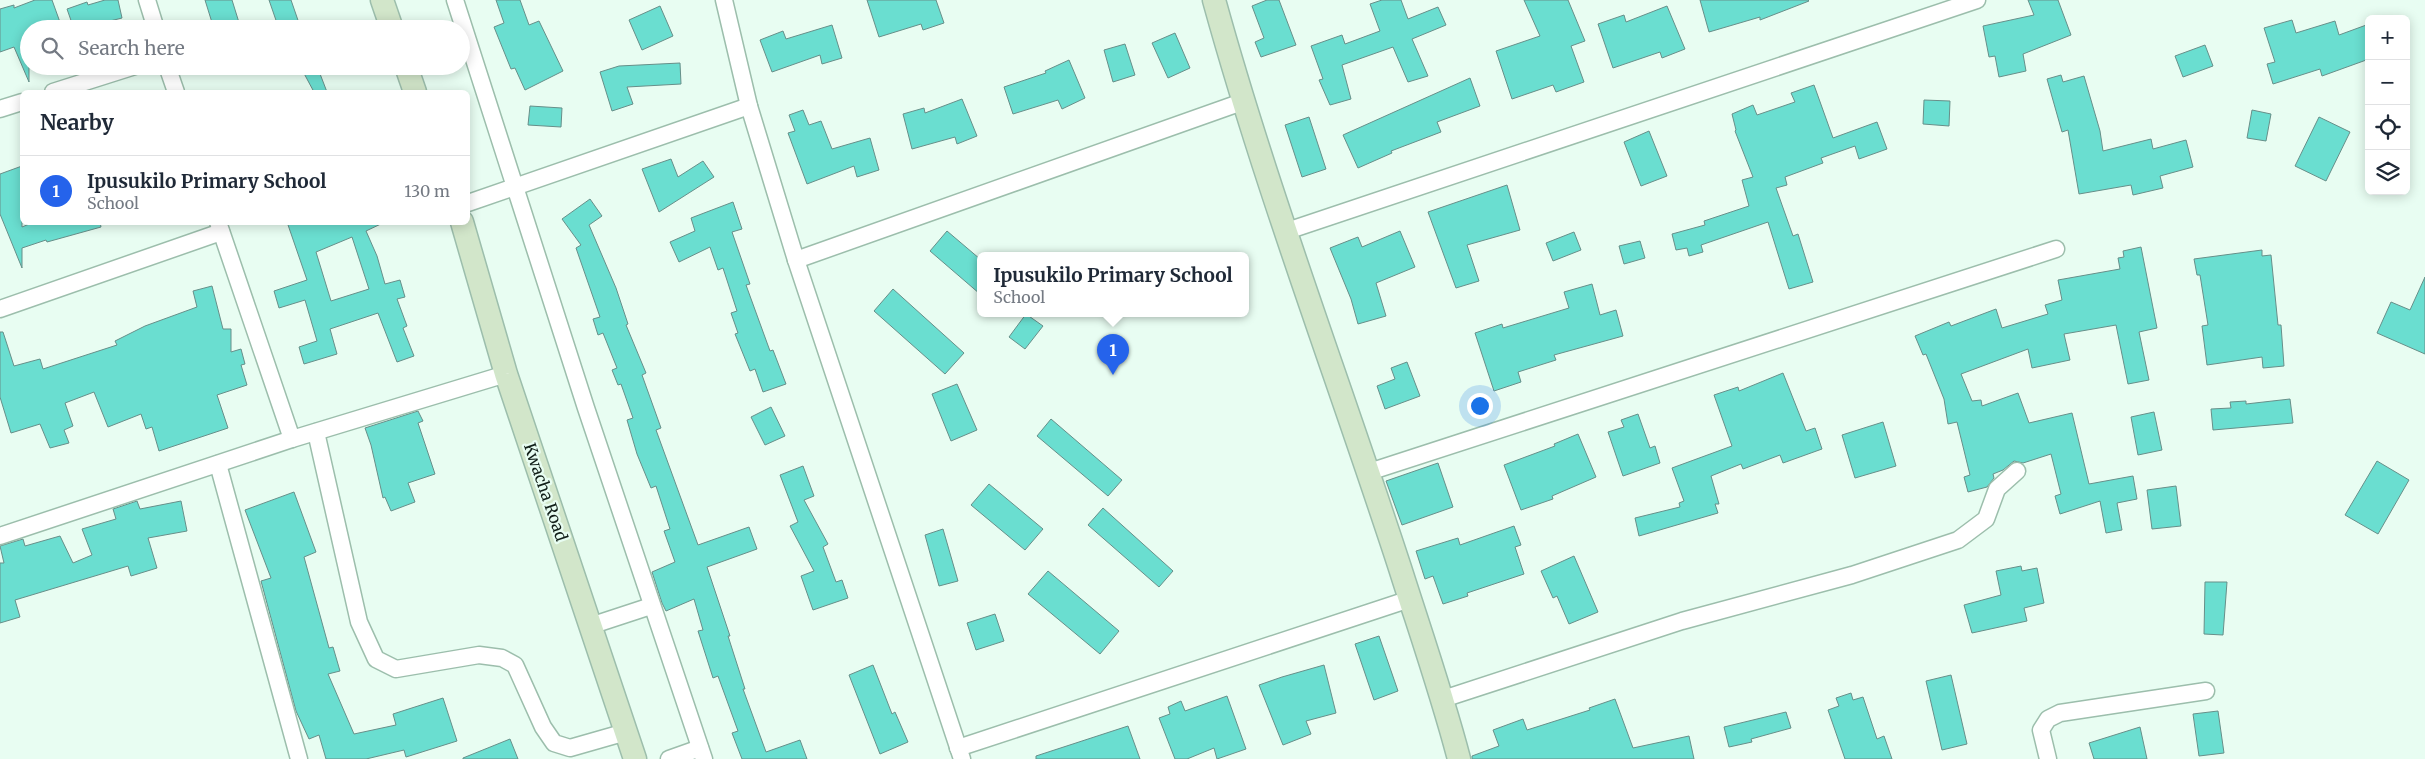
<!DOCTYPE html>
<meta charset="utf-8">
<style>
body{margin:0;font-family:Merriweather,serif;background:#f6f6f7;color:#1f2937}
.controls{position:absolute;right:15px;top:15px;display:grid;overflow:hidden;border-radius:8px;box-shadow:0 2px 12px #0003}
.controls button{width:45px;height:45px;display:grid;place-items:center;padding:0;border:0;border-bottom:1px solid #e0e1e3;background:#fff;color:#1f2937;font:25px sans-serif}
.you{position:absolute;left:1479px;top:405px;width:18px;height:18px;margin:-12px;border:4px solid #fff;border-radius:50%;background:#1a73e8;box-shadow:0 0 0 8px #1a73e833}
.badge{display:grid;place-items:center;width:32px;height:32px;border-radius:50%;background:#2563eb;color:#fff;font-size:16px;font-weight:700}
.pin{position:absolute;translate:-50% -41px;filter:drop-shadow(0 1px 2px #0008)}
.pin::after{content:'';position:absolute;top:26px;width:18px;height:15px;background:inherit;clip-path:polygon(0 0,100% 0,50% 100%)}
.popup{position:absolute;left:977px;top:252px;width:272px;height:65px;box-sizing:border-box;display:grid;place-content:center;border-radius:8px;background:#fff;filter:drop-shadow(0 1px 4px #0005);font-size:16px;white-space:nowrap;color:#747a83}
.popup b{font-size:19px;color:#1f2937}
.popup::after{content:'';position:absolute;left:50%;top:100%;margin-left:-10px;border:10px solid transparent;border-top-color:#fff}
.list{margin:0;padding:0;list-style:none}
h2{display:flex;justify-content:space-between;align-items:center;height:65px;margin:0;padding:0 20px;font-size:21px}
h2 small{font-size:16px;font-weight:400;color:#747a83}
.list li{display:grid;grid-template-columns:32px 1fr auto;gap:15px;align-items:center;box-sizing:border-box;height:70px;padding:0 20px;border-top:1px solid #e0e1e3}
.list b{display:block;font-size:19px;white-space:nowrap}
.list p{margin:0;font-size:16px;white-space:nowrap;color:#747a83}
.list em{font-size:16px;font-style:normal;color:#747a83}
.icon{flex:none;width:28px;height:28px;fill:none;stroke:currentColor;stroke-width:2;stroke-linecap:round;stroke-linejoin:round}
.map{position:relative;flex:none;width:2425px;height:759px;overflow:hidden}
.search{position:absolute;background:#fff;box-shadow:0 2px 12px #0003;left:20px;top:20px;width:450px;height:55px;display:flex;align-items:center;gap:12px;box-sizing:border-box;padding:0 18px;border-radius:28px;color:#747a83;font-size:19px}
.panel{position:absolute;background:#fff;box-shadow:0 2px 12px #0003;left:20px;top:90px;width:450px;height:135px;border-radius:8px}
.map>svg:first-child{display:block}
.building{fill:#6aded0;stroke:#678f89;fill-rule:evenodd}
.lines{fill:none;stroke-linecap:round;stroke-linejoin:round}
.street-casing{stroke:#9cbeac;stroke-width:19}
.secondary-casing{stroke:#9cbeac;stroke-width:25}
.street{stroke:#fff;stroke-width:16}
.secondary{stroke:#d2e6ca;stroke-width:22}
.labels{text-anchor:middle;stroke-width:4.5;stroke-linejoin:round;paint-order:stroke}
.street-label{font-size:16px;fill:#121f19;stroke:#e8fdf2}
</style>
<div class="map">
<svg width="2425" height="759" viewBox="0 0 2425 759">
<rect width="100%" height="100%" fill="#e8fdf2"/>
<g class="building">
<path d="M35,0H52L61,25L53,29H29V82L14,47L0,52V9L14,5V8Z"/>
<path d="M105,0H118L122,18L94,25L95,29H74L67,9L87,2L88,5Z"/>
<path d="M205,0H232L241,29H214Z"/>
<path d="M269,0H291L301,29H279Z"/>
<path d="M496,0H520L529,25L539,21L563,71L525,90L515,68L511,69L494,27L504,23Z"/>
<path d="M867,0H936L944,23L923,30L921,24L879,37Z"/>
<path d="M1267,0H1279L1296,45L1261,57L1255,42L1264,38L1252,6Z"/>
<path d="M1382,0H1401L1408,19L1438,7L1446,25L1412,39L1428,76L1408,82L1393,47L1342,65L1351,99L1330,105L1319,80L1323,79L1311,46L1342,35L1345,44L1380,31L1370,4Z"/>
<path d="M1524,0H1568L1585,41L1571,46L1584,82L1556,92L1553,85L1512,99L1496,51L1540,36Z"/>
<path d="M1700,0H1808L1809,1L1760,20V17L1709,32Z"/>
<path d="M2028,0H2058L2071,35L2023,54L2026,71L1999,77L1995,56L1989,57L1983,26L2034,15Z"/>
<path d="M660,6L673,36L642,50L629,20Z"/>
<path d="M1667,6L1685,49L1662,58L1660,52L1613,68L1598,24L1624,15L1626,22Z"/>
<path d="M2292,20L2296,33L2335,21L2339,35L2369,24V59L2322,76L2320,69L2273,84L2267,64L2275,62L2264,28Z"/>
<path d="M832,25L842,58L822,64L820,55L772,72L760,40L783,31L786,39Z"/>
<path d="M1175,33L1190,68L1168,78L1152,43Z"/>
<path d="M1125,44L1135,75L1113,82L1104,50Z"/>
<path d="M2205,45L2213,66L2183,77L2175,56Z"/>
<path d="M1069,60L1085,98L1062,109L1058,100L1013,114L1004,87L1046,73L1045,71Z"/>
<path d="M680,63L681,84L627,87L633,104L612,111L600,72L619,66Z"/>
<path d="M300,66H317L327,92H314Z"/>
<path d="M2061,75L2063,82L2084,76L2100,131L2103,151L2151,139L2153,149L2186,140L2193,167L2160,176L2163,188L2133,195L2131,185L2079,194L2068,130L2062,132L2047,79Z"/>
<path d="M1470,78L1480,106L1437,122L1441,132L1391,151L1392,153L1358,168L1343,135Z"/>
<path d="M1814,85L1833,138L1877,122L1887,149L1859,159L1855,146L1821,158L1823,163L1785,177L1787,185L1776,188L1793,236L1798,234L1813,282L1789,289L1768,222L1701,245L1703,252L1689,256L1687,248L1676,250L1672,234L1705,225L1704,221L1749,206L1742,180L1753,177L1735,131L1736,130L1732,114L1753,105L1757,115L1795,102L1791,93Z"/>
<path d="M962,99L977,136L957,144L955,137L912,149L903,114L924,108L925,113Z"/>
<path d="M1924,100L1950,101L1949,126L1923,124Z"/>
<path d="M530,106L562,108L561,127L528,125Z"/>
<path d="M803,110L809,125L821,121L832,149L870,138L879,170L857,177L854,166L807,184L788,133L795,131L789,115Z"/>
<path d="M2252,110L2271,114L2266,141L2247,138Z"/>
<path d="M1309,117L1326,169L1302,177L1285,125Z"/>
<path d="M2319,117L2350,132L2326,181L2295,166Z"/>
<path d="M1649,131L1667,176L1641,186L1624,142Z"/>
<path d="M671,159L678,177L703,161L714,177L659,212L642,169Z"/>
<path d="M22,166V227L34,222H100L101,227L47,242L46,240L22,248V268L0,214V174Z"/>
<path d="M1507,185L1520,230L1467,245L1479,281L1456,288L1428,212Z"/>
<path d="M590,199L602,216L589,225L616,288L628,324L626,325L646,373L642,375L661,428L656,430L698,545L749,527L757,549L707,567L730,636H728L745,689H743L766,752L800,740L807,759H742L732,733L738,731L718,676L713,678L698,631L703,630L694,599L666,611L662,603L652,572L675,562L664,531L670,529L656,486L651,488L637,454L627,420L633,418L621,384L618,385L612,370L617,368L603,333L598,335L593,319L600,317L576,248L581,245L562,219Z"/>
<path d="M733,202L742,229L732,232L750,284L746,285L770,351L773,350L786,384L763,392L755,369L750,371L735,334L738,333L731,313L737,311L723,268L718,270L710,247L679,262L670,242L695,231L691,218Z"/>
<path d="M287,222H385L366,231L377,256L385,284L400,280L405,297L397,299L407,326L403,328L414,356L397,362L378,313L330,329L337,354L304,364L299,347L317,341L305,300L279,308L274,291L307,280ZM352,237L369,289L331,301L316,252Z"/>
<path d="M947,231L980,259V294L930,251Z"/>
<path d="M1400,231L1415,267L1376,283L1386,316L1358,324L1351,299L1330,248L1358,237L1362,247Z"/>
<path d="M1574,232L1581,250L1553,261L1546,243Z"/>
<path d="M1640,241L1645,258L1624,264L1619,246Z"/>
<path d="M2141,247L2157,328L2139,332L2149,380L2128,384L2116,325L2064,334L2070,360L2032,368L2028,349L1961,374L1972,401L1981,400L1982,406L2018,393L2029,423L2072,413L2089,484L2133,476L2137,499L2117,503L2122,530L2106,533L2100,501L2060,514L2055,496L2061,494L2051,454L2023,463L2014,461L2003,470L1993,474L1994,478L1987,487L1968,492L1964,477L1970,475L1957,422L1948,424L1944,399L1926,354L1923,355L1915,336L1949,322L1951,326L1996,309L2002,328L2048,314L2045,305L2062,300L2058,280L2120,269L2118,258L2124,257L2123,251Z"/>
<path d="M2262,250V256L2271,255L2278,325H2281L2284,366L2263,368L2262,357L2207,365L2202,326L2208,325L2200,275H2197L2194,259Z"/>
<path d="M2425,277V354L2377,333L2391,302L2410,310Z"/>
<path d="M1592,284L1600,315L1616,310L1623,336L1554,355L1556,360L1518,372L1521,382L1494,391L1475,333L1502,324L1503,328L1569,308L1564,292Z"/>
<path d="M212,286L223,329H231V352L241,349L245,364L241,365L247,385L217,395L228,428L159,451L152,427L146,429L141,414L108,427L94,392L65,403L73,426L64,430L69,443L50,448L40,424L11,433L0,397V332H3L14,366L40,359L43,369L117,345L115,341L145,326L197,307L193,291Z"/>
<path d="M893,289L964,353L945,374L874,311Z"/>
<path d="M1026,314L1043,326L1025,349L1009,337Z"/>
<path d="M1407,362L1420,396L1385,409L1377,386L1395,379L1391,368Z"/>
<path d="M1783,373L1806,431L1815,428L1822,449L1783,463L1780,455L1743,469L1741,464L1711,476L1719,504H1715L1718,513L1639,536L1635,518L1680,507L1679,503L1684,501L1672,468L1732,446L1714,395L1738,387L1739,391Z"/>
<path d="M957,384L977,430L951,441L932,394Z"/>
<path d="M2290,399L2293,423L2213,430L2211,409L2231,408L2230,402L2246,401V404Z"/>
<path d="M771,407L785,436L765,445L751,417Z"/>
<path d="M418,411L423,421L418,423L435,474L408,483L415,502L391,511L385,497L383,498L371,445L365,428Z"/>
<path d="M2154,412L2162,450L2138,455L2131,417Z"/>
<path d="M1638,414L1650,448L1655,446L1660,463L1623,476L1608,432L1624,427L1621,420Z"/>
<path d="M1051,419L1122,480L1108,496L1037,436Z"/>
<path d="M1883,422L1896,466L1855,478L1842,435Z"/>
<path d="M1578,434L1596,477L1552,496L1553,499L1521,510L1504,465L1555,446L1554,444Z"/>
<path d="M2377,461L2409,480L2378,534L2345,515Z"/>
<path d="M1438,463L1453,507L1402,525L1386,481Z"/>
<path d="M803,466L814,496L804,500L828,544L823,547L836,582L842,580L848,598L813,610L801,576L814,571L790,526L798,522L780,475Z"/>
<path d="M989,484L1043,529L1025,550L971,505Z"/>
<path d="M2176,486L2181,526L2152,529L2147,490Z"/>
<path d="M294,492L316,552L304,557L329,648L333,647L340,671L328,674L354,734L396,725L393,714L443,698L457,741L406,757L404,750L366,759H326L319,735L309,739L296,711L261,581L271,578L245,510Z"/>
<path d="M137,501L140,509L181,501L187,531L148,538L157,568L131,576L128,566L15,600L20,617L0,623V563H4L0,546L23,539L25,546L60,536L73,563L92,555L82,529L116,519L113,509Z"/>
<path d="M1103,508L1173,571L1159,587L1088,525Z"/>
<path d="M1514,526L1521,545L1515,547L1524,574L1467,593L1468,596L1443,604L1433,576L1425,579L1416,551L1458,538L1460,545Z"/>
<path d="M943,529L958,581L939,586L925,535Z"/>
<path d="M1574,556L1598,612L1569,624L1557,596L1553,598L1541,571Z"/>
<path d="M2021,566L2022,571L2037,568L2044,603L2024,608L2027,621L1972,633L1964,605L2001,595L1996,571Z"/>
<path d="M1048,571L1119,631L1100,654L1028,594Z"/>
<path d="M2205,582H2227L2223,635L2204,634Z"/>
<path d="M995,614L1004,641L976,650L967,623Z"/>
<path d="M1379,636L1398,691L1374,700L1355,644Z"/>
<path d="M873,665L892,714L895,712L908,742L880,754L849,675Z"/>
<path d="M1324,665L1336,713L1306,721L1311,734L1283,745L1259,685L1282,677Z"/>
<path d="M1951,675L1967,744L1942,750L1926,681Z"/>
<path d="M1851,693L1853,700L1863,697L1877,739L1884,736L1892,759H1845L1828,710L1839,706L1836,698Z"/>
<path d="M1227,696L1246,749L1217,759L1214,748L1187,759H1175L1159,718L1170,714L1168,707L1181,701L1185,711Z"/>
<path d="M1615,699L1633,748L1689,736L1694,759H1472V756L1499,746L1493,730L1523,719L1527,730L1590,710L1589,708Z"/>
<path d="M2218,711L2224,753L2199,756L2193,714Z"/>
<path d="M1786,712L1791,728L1751,739L1752,742L1729,747L1724,727Z"/>
<path d="M1128,726L1140,759H1036V756Z"/>
<path d="M2140,727L2147,759H2094L2089,743Z"/>
<path d="M510,739L518,759H463V758Z"/>
</g>
<g class="lines">
<defs>
<g id="street">
<path d="M147,0L156,29"/>
<path d="M455,0L586,408L704,759"/>
<path d="M724,0L749,106L796,260L962,759"/>
<path d="M167,66L176,92"/>
<path d="M53,92L135,66"/>
<path d="M0,109L22,102"/>
<path d="M468,203L749,106"/>
<path d="M218,222L292,439"/>
<path d="M1287,231L1977,0"/>
<path d="M796,260L1242,102"/>
<path d="M0,309L221,232"/>
<path d="M316,432L359,622L376,659L396,669L479,655L502,658L515,665L543,727L554,743L570,748L626,732"/>
<path d="M218,464L299,759"/>
<path d="M1369,472L2056,249"/>
<path d="M0,536L292,439L506,374"/>
<path d="M590,626L651,606"/>
<path d="M1443,699L1682,621L1852,575L1958,540L1986,519L1997,489L2017,471"/>
<path d="M958,748L1410,599"/>
<path d="M669,759L700,748"/>
<path d="M2048,759L2041,730L2048,719L2060,713L2206,691"/>
</g>
<g id="secondary">
<path d="M382,0L392,29"/>
<path d="M1214,0C1267,192 1338,378 1400,568C1420,631 1442,694 1459,759"/>
<path d="M406,66L415,92"/>
<path d="M462,222L506,374L635,759"/>
</g>
</defs>
<use href="#street" class="street-casing"/>
<use href="#secondary" class="secondary-casing"/>
<use href="#street" class="street"/>
<use href="#secondary" class="secondary"/>
</g>
<g class="labels">
<g class="street-label">
<text transform="translate(546 492) rotate(71)" y="6">Kwacha Road</text>
</g>
</g>
</svg>
<div class="controls">
<button>+</button>
<button>−</button>
<button><svg class="icon" aria-label="locate" viewBox="0 0 24 24"><circle cx="12" cy="12" r="6"/><path d="M12 2v4M12 18v4M2 12h4M18 12h4"/></svg></button>
<button><svg class="icon" aria-label="layers" viewBox="0 0 24 24"><path d="M12 4l9 5-9 5-9-5zM3 14l9 5 9-5"/></svg></button>
</div>
<div class="you"></div>
<div class="pin badge" style="left:1113px;top:375px">1</div>
<div class="popup"><b>Ipusukilo Primary School</b>School</div>
<div class="search"><svg class="icon" aria-label="search" viewBox="0 0 24 24"><circle cx="10" cy="10" r="6"/><path d="M15 15l6 6"/></svg>Search here</div>
<section class="panel">
<h2>Nearby<small></small></h2>
<ul class="list">
<li><span class="badge">1</span><div><b>Ipusukilo Primary School</b><p>School</p></div><em>130 m</em></li>
</ul>
</section>
</div>
